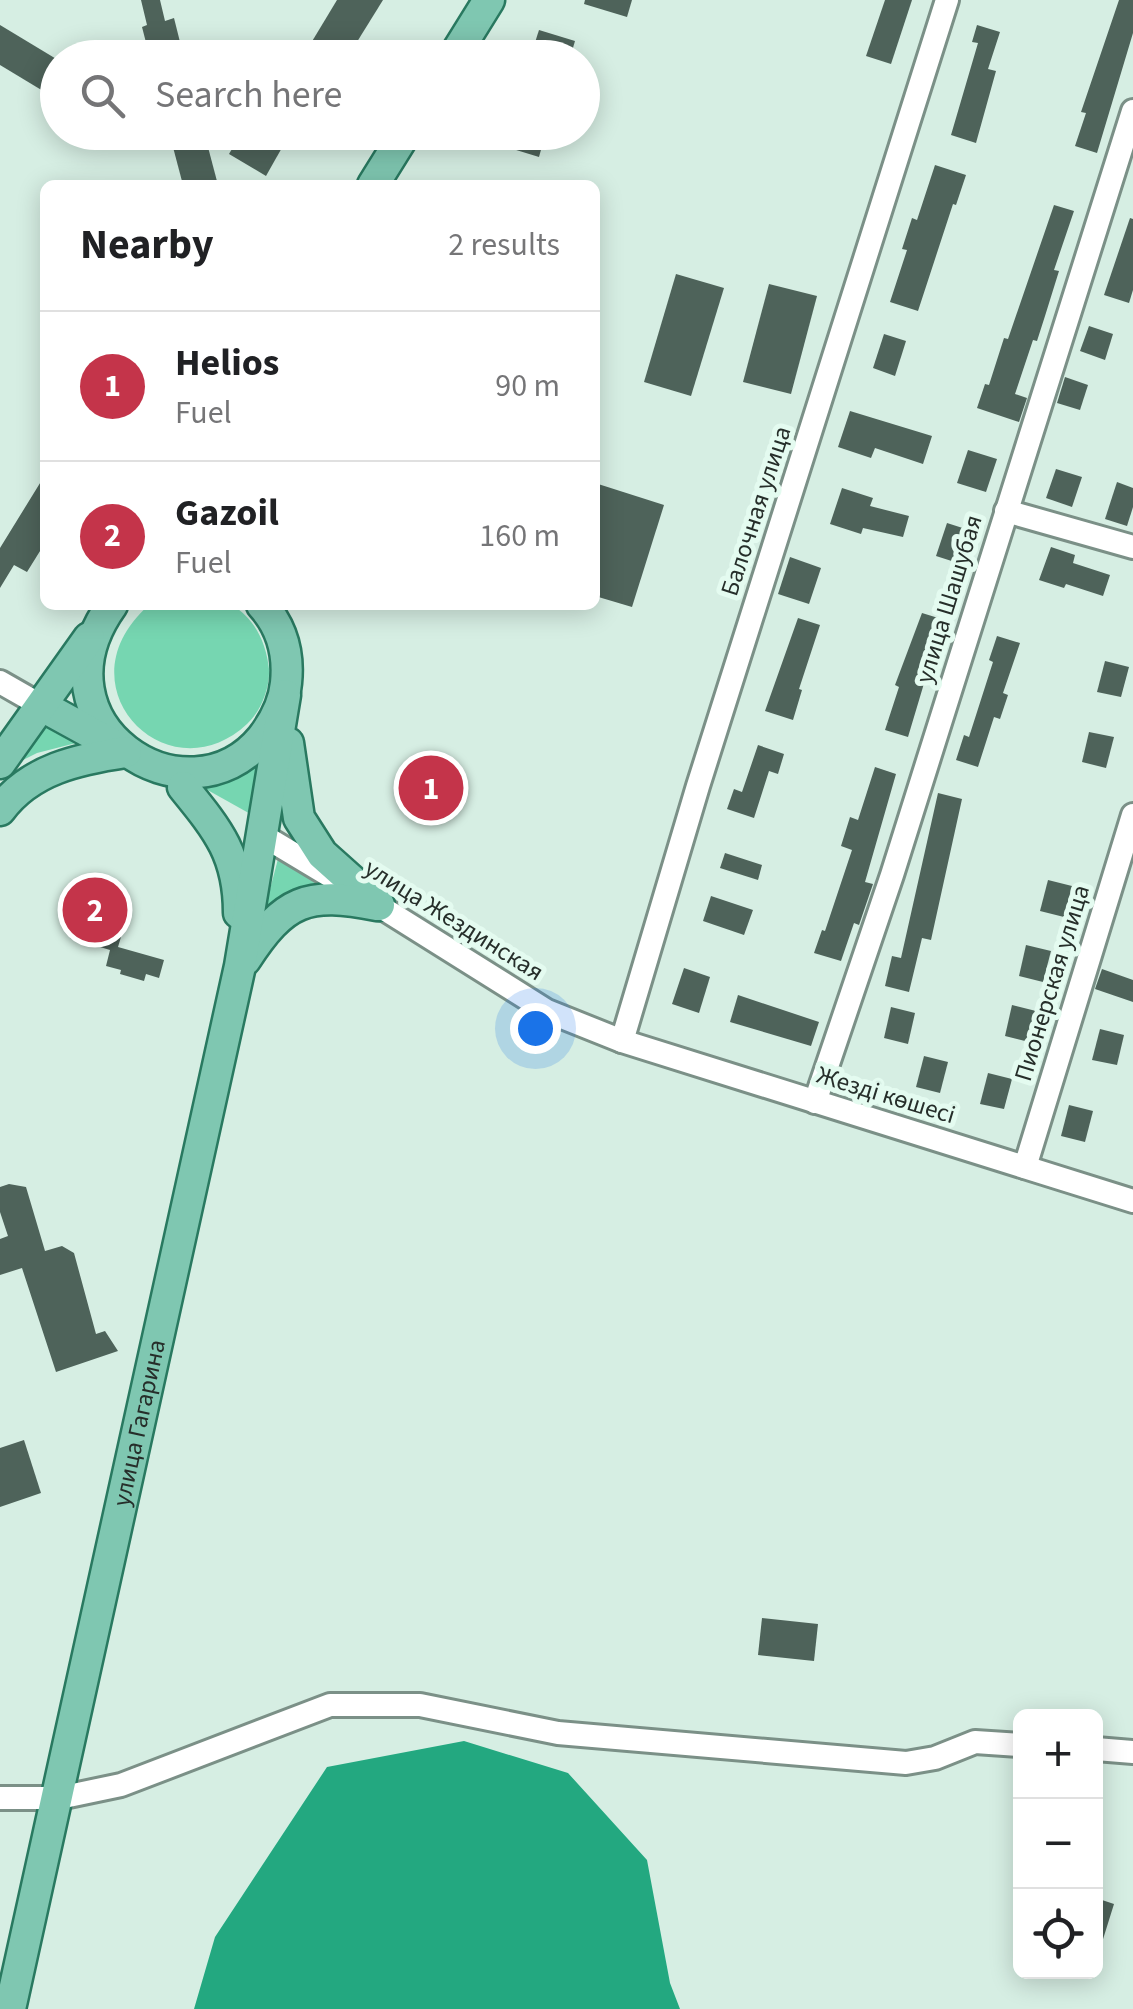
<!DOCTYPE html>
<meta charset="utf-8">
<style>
body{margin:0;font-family:"Source Sans 3",sans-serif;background:#f2f2f2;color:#202124}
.controls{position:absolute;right:30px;bottom:30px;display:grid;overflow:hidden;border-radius:15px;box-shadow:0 5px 25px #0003}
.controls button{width:90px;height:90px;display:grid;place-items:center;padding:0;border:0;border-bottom:2px solid #e0e0e0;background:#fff;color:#202124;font:50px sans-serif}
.you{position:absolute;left:535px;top:1028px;width:35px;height:35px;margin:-25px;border:8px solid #fff;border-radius:50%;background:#1a73e8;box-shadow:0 0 0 15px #1a73e833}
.badge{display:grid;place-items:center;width:65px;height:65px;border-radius:50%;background:#c4344a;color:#fff;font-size:32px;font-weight:700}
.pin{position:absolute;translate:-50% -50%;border:5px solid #fff;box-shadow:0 2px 10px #0006}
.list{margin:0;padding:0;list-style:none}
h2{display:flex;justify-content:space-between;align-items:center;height:130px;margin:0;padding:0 40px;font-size:42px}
h2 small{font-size:32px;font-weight:400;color:#757577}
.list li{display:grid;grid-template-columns:65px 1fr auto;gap:30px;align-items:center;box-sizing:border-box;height:150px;padding:0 40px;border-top:2px solid #e0e0e0}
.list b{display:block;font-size:38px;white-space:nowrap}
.list p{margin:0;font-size:32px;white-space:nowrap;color:#757577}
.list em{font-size:32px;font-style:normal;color:#757577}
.icon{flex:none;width:55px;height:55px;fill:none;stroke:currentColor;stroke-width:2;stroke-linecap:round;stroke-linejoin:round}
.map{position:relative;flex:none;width:1133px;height:2009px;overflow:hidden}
.search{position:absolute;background:#fff;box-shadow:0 5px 25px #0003;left:40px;top:40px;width:560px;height:110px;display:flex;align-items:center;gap:25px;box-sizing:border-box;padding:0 35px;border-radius:55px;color:#757577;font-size:38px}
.panel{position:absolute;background:#fff;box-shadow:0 5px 25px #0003;left:40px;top:180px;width:560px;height:430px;border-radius:15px}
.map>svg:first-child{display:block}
</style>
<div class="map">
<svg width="1133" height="2009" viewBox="0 0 1133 2009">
<rect width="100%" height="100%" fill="#d6eee3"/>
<g fill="#76d6b1">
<path d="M149,605H232C255,619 266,642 269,669C270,688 261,711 247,724C168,798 57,686 149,605Z"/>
<path d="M45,722L80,742L37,753L19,762Z"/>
<path d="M267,751L254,816L195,783Z"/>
<path d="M278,859L320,884L265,908Z"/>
</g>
<path fill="#23a880" d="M464,1741L568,1773L647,1860L670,1983L680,2009H194L215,1937L327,1767Z"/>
<g fill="#4e635a">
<path d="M141,0H160L165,21L174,18L184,58H150L142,27L147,25Z"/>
<path d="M337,0H383L347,58H302Z"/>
<path d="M585,0H632L627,17L584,4Z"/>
<path d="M885,0H912L891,64L866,56Z"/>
<path d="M1119,0H1133V33L1097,153L1075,146L1086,113L1081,112Z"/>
<path d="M0,25L58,60V100L0,65Z"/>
<path d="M977,25L1000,32L988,69L996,71L976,143L951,135L978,43L972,42Z"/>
<path d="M539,30L575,41L570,58H530Z"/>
<path d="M169,132H204L218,185H183Z"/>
<path d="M242,132H281L288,137L266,176L229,154Z"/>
<path d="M507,132H546L539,157L503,146Z"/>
<path d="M935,165L966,175L956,205L953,204L918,311L890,302L907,250L902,249L912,218L917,220Z"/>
<path d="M1054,205L1074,211L1054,270L1059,271L1045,316L1037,341L1033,340L1015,394L1027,398L1019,422L977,408L985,384L989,385L1004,338L1008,339Z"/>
<path d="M1130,218L1133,219V290L1129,303L1104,295Z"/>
<path d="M676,274L724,288L691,396L644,382Z"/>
<path d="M769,284L817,296L791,394L743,382Z"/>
<path d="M1089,326L1113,334L1105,360L1080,351Z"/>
<path d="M884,334L906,341L895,376L873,368Z"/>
<path d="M1065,377L1088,385L1080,410L1057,403Z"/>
<path d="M850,411L932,436L923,464L875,448L871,458L838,447Z"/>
<path d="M968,450L997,459L986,492L957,483Z"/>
<path d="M1056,469L1082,477L1072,507L1046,498Z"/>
<path d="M45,475V543L27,572L14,565L0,588V548Z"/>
<path d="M1117,482L1133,488V507L1127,526L1105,519Z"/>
<path d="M595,483L664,505L632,607L595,596Z"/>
<path d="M842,488L873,498L870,506L909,516L903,537L863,528L861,534L830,524Z"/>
<path d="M947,523L972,531L961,564L936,556Z"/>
<path d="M1051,547L1075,555L1073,563L1110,575L1103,596L1066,584L1064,588L1039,580Z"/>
<path d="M790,557L821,568L809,604L778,594Z"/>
<path d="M922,613L948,621L938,652L934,650L908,737L885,730L899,687L895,685Z"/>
<path d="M798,618L820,625L799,689L802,690L793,720L765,711Z"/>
<path d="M997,636L1020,643L1003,693L1008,695L1000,719L994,717L978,767L956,760L964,735L969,737L993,662L989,660Z"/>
<path d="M1105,661L1129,667L1121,697L1097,692Z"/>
<path d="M1089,732L1114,737L1106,768L1082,762Z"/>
<path d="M758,745L784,754L778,774L769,771L754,818L727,809L734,789L742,792Z"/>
<path d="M875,767L896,774L865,882L873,884L859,925L854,923L841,961L814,953L822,930L825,931L852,850L841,846L850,817L858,820Z"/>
<path d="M938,793L962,799L931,940L922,938L909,992L885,986L892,956L901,958Z"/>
<path d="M725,853L762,865L758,880L720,868Z"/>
<path d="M1048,880L1072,886L1064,917L1040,911Z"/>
<path d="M74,894L129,910L118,947L164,960L159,978L146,974L144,981L120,974L121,970L106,966L110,950L70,938L76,917L68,915Z"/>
<path d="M711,896L753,910L744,935L703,921Z"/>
<path d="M1026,945L1051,951L1043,982L1019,976Z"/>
<path d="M684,968L710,977L699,1013L672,1004Z"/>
<path d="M1102,969L1133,980V1002L1095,989Z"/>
<path d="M738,995L819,1022L811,1046L730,1022Z"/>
<path d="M1012,1005L1036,1011L1029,1042L1005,1036Z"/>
<path d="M891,1007L915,1013L908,1044L884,1038Z"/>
<path d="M1100,1029L1124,1035L1117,1065L1092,1060Z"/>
<path d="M924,1056L948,1062L940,1093L916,1087Z"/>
<path d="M988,1073L1012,1079L1004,1109L980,1104Z"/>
<path d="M1069,1105L1093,1111L1085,1142L1061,1136Z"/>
<path d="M9,1184L26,1187L45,1251L62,1246L74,1253L96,1334L105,1331L118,1351L56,1372L22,1268L0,1275V1239L8,1236L0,1212V1187Z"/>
<path d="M24,1440L41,1493L0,1507V1448Z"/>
<path d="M762,1618L818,1624L814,1661L758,1655Z"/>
<path d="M1096,1898L1114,1904L1099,1952L1096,1951Z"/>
</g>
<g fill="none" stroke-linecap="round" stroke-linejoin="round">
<defs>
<g id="minor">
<path d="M1006,511L1133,547"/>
<path d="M0,682L42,706"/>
<path d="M262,835L337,880"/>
<path d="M365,897L547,1011L622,1041L1133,1201"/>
<path d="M622,1041L698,786L947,0"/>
<path d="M815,1102L892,875L1133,111"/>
<path d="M1025,1167L1133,815"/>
<path d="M1096,1749L1133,1752"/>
<path d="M0,1798H59L121,1785L330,1705H420L558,1733L906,1763L935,1758L975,1742L1020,1745"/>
</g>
<g id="major">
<path d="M453,58L489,0"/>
<path d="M373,185L406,132"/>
<path d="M112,605C26,725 187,829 262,738C275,721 284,704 286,683C289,654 282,627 262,605"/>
<path d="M42,706L115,746"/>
<path d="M288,743L299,818L322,854L379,905"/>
<path d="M0,763L89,638"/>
<path d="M183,787C218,830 239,855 239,913"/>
<path d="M0,810C30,769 79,759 126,752"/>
<path d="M245,960C284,900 307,891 377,905"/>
<path id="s1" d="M10,2009L240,966L285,695"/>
</g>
</defs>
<use href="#minor" stroke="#7b9087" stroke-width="28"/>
<use href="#major" stroke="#297960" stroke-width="35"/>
<use href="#minor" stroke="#fff" stroke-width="22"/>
<use href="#major" stroke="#7fc7b1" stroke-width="30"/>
</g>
<g text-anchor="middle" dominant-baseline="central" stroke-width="10" stroke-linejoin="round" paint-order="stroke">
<g font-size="25" fill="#262e2a" stroke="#e4fbf0">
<text transform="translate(756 511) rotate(-72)">Балочная улица</text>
<text transform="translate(949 599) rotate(-73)">улица Шашубая</text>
<text transform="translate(454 920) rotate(32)">улица Жездинская</text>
<text transform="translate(1052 983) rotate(-73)">Пионерская улица</text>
<text transform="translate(886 1095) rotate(17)">Жезді көшесі</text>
<text stroke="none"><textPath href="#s1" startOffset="600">улица Гагарина</textPath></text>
</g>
</g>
</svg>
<div class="controls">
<button>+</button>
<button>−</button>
<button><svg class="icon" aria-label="locate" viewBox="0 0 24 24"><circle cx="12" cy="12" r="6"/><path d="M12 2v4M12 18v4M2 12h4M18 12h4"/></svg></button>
</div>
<div class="you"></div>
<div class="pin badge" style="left:431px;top:788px">1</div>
<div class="pin badge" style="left:95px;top:910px">2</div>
<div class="search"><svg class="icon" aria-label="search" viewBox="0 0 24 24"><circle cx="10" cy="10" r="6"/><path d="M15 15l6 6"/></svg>Search here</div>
<section class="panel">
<h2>Nearby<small>2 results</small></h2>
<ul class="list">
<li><span class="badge">1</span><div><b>Helios</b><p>Fuel</p></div><em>90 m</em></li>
<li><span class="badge">2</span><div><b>Gazoil</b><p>Fuel</p></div><em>160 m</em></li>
</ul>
</section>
</div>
